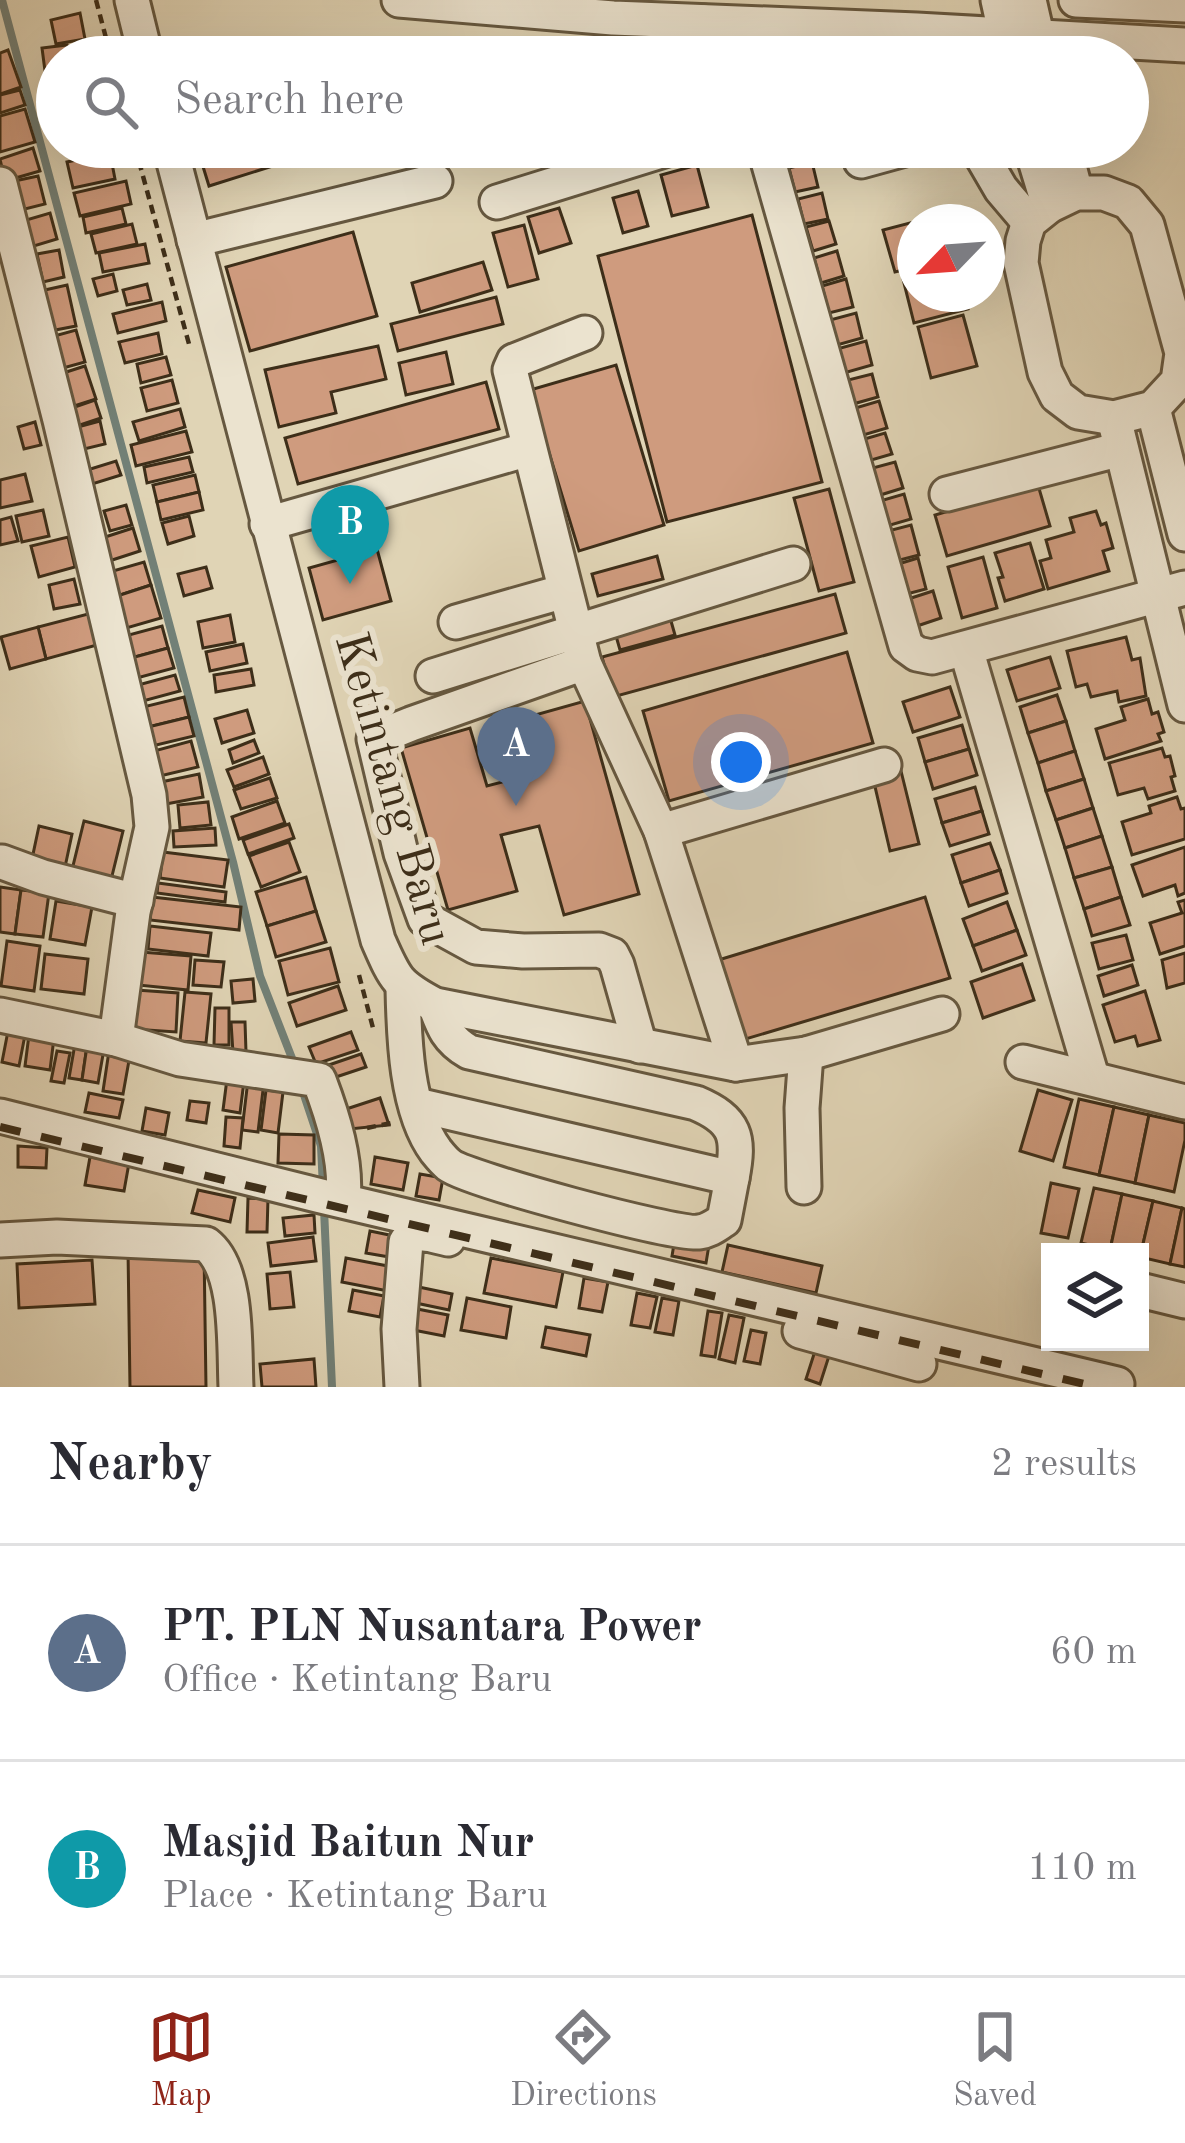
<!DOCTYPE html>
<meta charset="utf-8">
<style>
body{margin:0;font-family:"Old Standard TT",serif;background:#f7f7f7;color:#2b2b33}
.controls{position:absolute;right:36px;bottom:36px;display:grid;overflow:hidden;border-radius:0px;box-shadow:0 12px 48px #0002}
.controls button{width:108px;height:108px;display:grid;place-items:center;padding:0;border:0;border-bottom:3px solid #e1e1e2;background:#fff;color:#2b2b33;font:60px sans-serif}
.compass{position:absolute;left:897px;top:204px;width:108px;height:108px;border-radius:50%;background:#fff;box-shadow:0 12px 48px #0002;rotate:245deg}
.you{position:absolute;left:741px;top:762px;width:42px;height:42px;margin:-30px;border:9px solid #fff;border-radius:50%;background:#1a73e8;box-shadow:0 0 0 18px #1a73e833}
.badge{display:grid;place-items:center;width:78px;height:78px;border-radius:50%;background:#8f2418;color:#fff;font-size:39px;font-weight:700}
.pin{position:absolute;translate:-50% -99px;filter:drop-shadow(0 3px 6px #0008)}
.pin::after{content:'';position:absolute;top:63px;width:42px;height:36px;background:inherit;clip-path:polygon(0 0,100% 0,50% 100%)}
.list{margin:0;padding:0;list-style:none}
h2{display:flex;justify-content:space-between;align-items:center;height:156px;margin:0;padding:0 48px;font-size:51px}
h2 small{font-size:39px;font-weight:400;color:#7c7c81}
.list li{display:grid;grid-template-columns:78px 1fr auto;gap:36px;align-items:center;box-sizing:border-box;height:216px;padding:0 48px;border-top:3px solid #e1e1e2}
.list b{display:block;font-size:45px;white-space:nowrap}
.list p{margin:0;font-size:39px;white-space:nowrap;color:#7c7c81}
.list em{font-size:39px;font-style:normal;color:#7c7c81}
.icon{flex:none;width:66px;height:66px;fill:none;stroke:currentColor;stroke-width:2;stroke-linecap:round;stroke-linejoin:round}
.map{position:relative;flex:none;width:1185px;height:1387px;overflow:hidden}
.search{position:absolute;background:#fff;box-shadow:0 12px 48px #0002;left:36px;right:36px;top:36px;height:132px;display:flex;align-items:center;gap:30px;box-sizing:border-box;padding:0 42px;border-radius:66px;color:#7c7c81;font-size:45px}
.sheet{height:588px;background:#fff}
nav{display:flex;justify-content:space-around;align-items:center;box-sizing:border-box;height:168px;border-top:3px solid #e1e1e2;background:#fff;font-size:33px;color:#7c7c81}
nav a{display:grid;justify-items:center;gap:6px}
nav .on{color:#8f2418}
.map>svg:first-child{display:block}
</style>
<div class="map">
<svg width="1185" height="1387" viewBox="0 0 1185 1387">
<rect width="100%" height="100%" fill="#e0d4b5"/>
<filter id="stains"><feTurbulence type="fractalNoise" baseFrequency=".00167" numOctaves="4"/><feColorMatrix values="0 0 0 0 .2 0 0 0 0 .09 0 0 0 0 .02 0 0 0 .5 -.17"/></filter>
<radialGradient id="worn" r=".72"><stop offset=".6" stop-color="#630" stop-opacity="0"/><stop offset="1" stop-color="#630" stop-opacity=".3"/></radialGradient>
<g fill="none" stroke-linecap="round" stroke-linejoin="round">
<g stroke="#728077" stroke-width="8">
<path d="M2,0L233,862L260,976L295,1066"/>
<path d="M301,1086L321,1146L323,1188"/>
<path d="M324,1209L332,1387"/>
</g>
</g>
<g fill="#cf9b7e" stroke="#3d2e19" stroke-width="3">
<path d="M80,13L85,39L56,44L51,20Z"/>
<path d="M67,45L69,57H57V69L45,71L42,48Z"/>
<path d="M8,50L21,87L0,94V53Z"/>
<path d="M20,90L25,105L0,113V95Z"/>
<path d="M25,109L35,142L0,152V116Z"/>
<path d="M197,147H333L209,186Z"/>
<path d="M493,147H524L527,157L498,165Z"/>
<path d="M33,148L40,171L5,181L0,159Z"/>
<path d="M110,153L115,179L73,188L67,162Z"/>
<path d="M812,162L818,187L795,192L789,168Z"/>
<path d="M697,165L708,207L672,216L661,175Z"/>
<path d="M38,176L45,204L17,211L10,182Z"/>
<path d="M126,181L131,204L80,216L74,193Z"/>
<path d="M638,191L648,226L623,233L613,198Z"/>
<path d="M822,193L828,219L804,224L798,199Z"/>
<path d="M122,208L126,224L86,233L83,217Z"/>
<path d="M559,208L571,243L539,253L528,217Z"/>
<path d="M50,213L57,239L24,249L16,223Z"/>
<path d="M948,213L950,222H915V267L895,272L883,230Z"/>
<path d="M752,215L822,482L667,522L598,256Z"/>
<path d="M829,221L836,244L813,251L806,227Z"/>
<path d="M132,224L137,244L96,253L91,234Z"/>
<path d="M524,225L538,279L508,287L493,233Z"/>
<path d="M353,232L377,316L250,351L226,267Z"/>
<path d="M145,244L149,263L103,272L99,253Z"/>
<path d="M59,250L64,277L43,282L37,254Z"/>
<path d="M837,251L844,276L821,283L814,258Z"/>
<path d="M483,262L492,290L420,312L412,283Z"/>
<path d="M113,274L117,291L98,296L93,279Z"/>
<path d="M915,276V294H964L968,309L914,323L903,279Z"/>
<path d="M846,279L853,307L829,313L822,286Z"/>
<path d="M147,284L151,300L127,305L123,290Z"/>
<path d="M67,285L76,326L45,332L36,292Z"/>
<path d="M496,297L503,324L398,351L391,324Z"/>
<path d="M162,302L166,321L118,333L113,314Z"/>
<path d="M856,313L862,338L837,345L830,320Z"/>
<path d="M963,315L977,366L931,378L918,327Z"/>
<path d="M76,330L85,362L56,370L47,338Z"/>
<path d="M158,333L162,354L125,363L119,342Z"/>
<path d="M866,341L872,365L844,373L837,349Z"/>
<path d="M378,346L386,379L331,392L336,413L279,427L265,370Z"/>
<path d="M446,352L453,384L406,395L399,363Z"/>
<path d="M166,357L171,375L141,383L137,364Z"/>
<path d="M616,365L664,525L579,551L530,390Z"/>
<path d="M85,366L96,399L68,408L57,375Z"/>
<path d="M872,374L878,397L853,404L848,380Z"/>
<path d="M172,380L178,403L147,411L141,388Z"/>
<path d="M486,382L499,429L298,484L285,438Z"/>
<path d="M95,400L101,418L71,428L66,410Z"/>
<path d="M879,401L887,428L860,436L852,409Z"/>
<path d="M180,409L185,427L139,441L133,422Z"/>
<path d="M100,421L105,444L80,450L74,428Z"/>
<path d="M35,422L41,445L24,449L18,427Z"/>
<path d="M186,431L192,452L136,466L131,445Z"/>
<path d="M885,433L892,454L868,461L861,440Z"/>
<path d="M189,457L193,472L147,483L144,467Z"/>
<path d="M116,461L121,475L89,485L84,471Z"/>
<path d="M895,462L903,488L877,496L869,469Z"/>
<path d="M25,474L32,501L0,508V480Z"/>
<path d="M195,475L199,492L157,502L153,485Z"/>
<path d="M1038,485L1050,526L947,556L935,515Z"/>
<path d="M829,489L854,582L819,591L794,498Z"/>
<path d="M199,492L203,510L161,520L157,502Z"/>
<path d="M904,494L911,519L887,526L880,501Z"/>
<path d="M126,505L132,525L110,531L104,511Z"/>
<path d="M43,510L49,536L22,542L16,516Z"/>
<path d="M1096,511L1101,525L1106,523L1113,548L1103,551L1109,571L1048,589L1040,561L1051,558L1046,540L1074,532L1070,518Z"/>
<path d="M189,516L194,536L168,544L162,523Z"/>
<path d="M11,517L18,541L0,545V520Z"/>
<path d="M911,525L919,555L896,561L888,531Z"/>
<path d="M133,528L140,551L106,562L99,539Z"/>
<path d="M68,537L75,567L39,577L31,546Z"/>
<path d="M1030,543L1044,589L1005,601L998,578L1003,577L995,553Z"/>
<path d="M377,549L391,601L323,620L309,568Z"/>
<path d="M657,556L663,579L598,596L592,574Z"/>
<path d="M983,557L997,608L962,618L948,567Z"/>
<path d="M918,558L926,589L903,595L895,565Z"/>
<path d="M144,562L151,585L114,597L106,573Z"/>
<path d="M206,567L212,588L184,596L178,574Z"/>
<path d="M74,579L80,604L54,609L49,585Z"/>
<path d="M151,585L161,618L123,629L114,597Z"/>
<path d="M933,591L941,618L914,627L905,600Z"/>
<path d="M835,594L846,633L613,697L602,657Z"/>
<path d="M667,607L675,635L620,650L612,622Z"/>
<path d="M88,614L97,645L46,659L38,627Z"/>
<path d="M230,615L235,642L203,648L198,622Z"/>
<path d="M162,626L168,648L131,658L125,636Z"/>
<path d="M38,627L46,659L10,669L1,637Z"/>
<path d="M1126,637L1132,660L1140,658L1146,696L1119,702L1117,691L1091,697L1087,684L1076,687L1067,651Z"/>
<path d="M243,644L247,663L210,671L206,652Z"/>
<path d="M168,648L174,668L137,678L131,658Z"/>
<path d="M847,652L873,743L669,801L643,711Z"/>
<path d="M1050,657L1060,688L1017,701L1007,670Z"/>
<path d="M251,669L254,685L216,692L214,675Z"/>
<path d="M175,675L180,691L143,701L138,685Z"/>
<path d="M950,687L960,717L913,732L903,702Z"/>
<path d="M1057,695L1066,721L1028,733L1020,707Z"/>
<path d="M184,697L189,717L144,728L139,708Z"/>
<path d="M1148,699L1152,714L1158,712L1164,732L1158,734L1161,741L1105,759L1096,729L1125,720L1121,707Z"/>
<path d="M585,701L639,894L564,915L539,826L501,835L517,891L448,910L401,748L470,728L487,786L525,776L510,722Z"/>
<path d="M247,710L254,733L222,743L215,719Z"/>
<path d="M189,717L194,736L148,747L144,728Z"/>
<path d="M1066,721L1075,751L1038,763L1028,733Z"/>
<path d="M962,725L969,749L925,762L918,738Z"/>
<path d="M254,740L259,753L233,763L229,750Z"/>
<path d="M191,741L198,767L160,776L154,751Z"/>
<path d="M1162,748L1165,757L1170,756L1175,776L1171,777L1175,791L1148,799L1144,788L1118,795L1109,763Z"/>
<path d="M969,749L977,775L933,789L925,762Z"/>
<path d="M1075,751L1084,779L1046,791L1038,763Z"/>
<path d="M263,757L269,774L234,787L227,770Z"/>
<path d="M901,771L919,844L890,851L873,778Z"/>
<path d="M199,774L203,797L166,804L161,782Z"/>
<path d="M270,778L277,798L241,809L234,790Z"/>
<path d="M1084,779L1093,808L1056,820L1046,791Z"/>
<path d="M975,787L982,811L942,823L935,799Z"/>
<path d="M1177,797L1181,809L1185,808V839L1132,855L1122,822L1151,813L1149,806Z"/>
<path d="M277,801L285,823L239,839L232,817Z"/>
<path d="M208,802L211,825L180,828L178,805Z"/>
<path d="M1093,808L1102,836L1065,848L1056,820Z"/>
<path d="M982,811L989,834L950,846L942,823Z"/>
<path d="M84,821L123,831L111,880L72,870Z"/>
<path d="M289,824L294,838L248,854L243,840Z"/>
<path d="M39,826L72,834L65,867L32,859Z"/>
<path d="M215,828L216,845L174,847L173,831Z"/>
<path d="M1102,836L1112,867L1074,878L1065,848Z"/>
<path d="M289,842L300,872L261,887L249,856Z"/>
<path d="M990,843L1000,870L961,883L952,855Z"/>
<path d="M1185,847V893L1178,896L1175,885L1143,896L1132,865Z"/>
<path d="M163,852L228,860L224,887L160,878Z"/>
<path d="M1112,867L1121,897L1084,909L1074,878Z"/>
<path d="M1000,870L1007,893L969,906L961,883Z"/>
<path d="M306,877L316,911L267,926L256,892Z"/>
<path d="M158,883L226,892L225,902L157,893Z"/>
<path d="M0,887L21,890L15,934L0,932Z"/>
<path d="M21,890L49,893L43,937L15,934Z"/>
<path d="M152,897L241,907L239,930L150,920Z"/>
<path d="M925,897L950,978L739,1041L715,961Z"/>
<path d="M1121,897L1130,925L1092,936L1084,909Z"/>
<path d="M1185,900V946L1160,954L1150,923L1182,913L1178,902Z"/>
<path d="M56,901L92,907L85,945L50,939Z"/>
<path d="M1007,902L1017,930L973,946L963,919Z"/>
<path d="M316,911L326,942L276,957L267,926Z"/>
<path d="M150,926L211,933L208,956L148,949Z"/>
<path d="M1017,930L1026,955L982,971L973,946Z"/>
<path d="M1126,935L1133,960L1099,969L1092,943Z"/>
<path d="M7,941L40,946L34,991L1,986Z"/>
<path d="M330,948L339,982L288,995L279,961Z"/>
<path d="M141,952L191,956L188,990L138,985Z"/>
<path d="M1185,953V983L1167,988L1162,960Z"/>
<path d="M45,954L88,959L84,994L41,989Z"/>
<path d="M195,960L224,962L221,987L193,985Z"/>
<path d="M1022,964L1034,1000L983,1018L971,982Z"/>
<path d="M1132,965L1138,985L1104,996L1098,976Z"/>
<path d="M253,979L255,1001L233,1003L231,981Z"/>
<path d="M338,986L346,1010L297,1026L289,1003Z"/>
<path d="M136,990L178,993L176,1032L133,1029Z"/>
<path d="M1145,991L1160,1040L1138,1046L1135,1036L1115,1042L1103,1005Z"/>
<path d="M185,992L211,994L206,1043L180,1041Z"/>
<path d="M215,1008H229V1045H214Z"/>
<path d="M231,1022H245L246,1052L233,1053Z"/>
<path d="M30,1027L55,1030L50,1070L25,1066Z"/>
<path d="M8,1031L25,1035L19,1066L2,1062Z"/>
<path d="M351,1032L358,1050L316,1064L309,1047Z"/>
<path d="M75,1044L87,1046L82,1080L69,1078Z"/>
<path d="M87,1046L104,1049L98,1083L82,1080Z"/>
<path d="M57,1051L70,1053L64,1083L51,1081Z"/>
<path d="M109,1051L130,1055L123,1094L103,1091Z"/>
<path d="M361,1054L366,1067L324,1081L320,1068Z"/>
<path d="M227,1079L244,1081L240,1113L223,1110Z"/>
<path d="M248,1080L264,1082L258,1132L242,1130Z"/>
<path d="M266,1090L283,1092L278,1133L261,1130Z"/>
<path d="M1038,1090L1072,1100L1053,1161L1020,1151Z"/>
<path d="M89,1093L123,1100L119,1118L85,1112Z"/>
<path d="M380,1098L389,1125L340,1130L334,1113Z"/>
<path d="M1079,1099L1114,1107L1099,1175L1064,1167Z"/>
<path d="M190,1101L209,1103L206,1123L187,1120Z"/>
<path d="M1114,1107L1149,1115L1135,1183L1099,1175Z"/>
<path d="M146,1108L169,1113L165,1135L142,1131Z"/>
<path d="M1149,1115L1185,1123V1140L1174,1192L1135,1183Z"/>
<path d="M226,1117L243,1118L240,1148L224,1146Z"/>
<path d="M279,1134L314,1135V1164L278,1163Z"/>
<path d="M18,1146L47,1148L46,1168L18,1167Z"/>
<path d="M90,1157L129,1163L124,1191L85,1185Z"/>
<path d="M375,1157L408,1163L403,1190L371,1184Z"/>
<path d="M420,1174L443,1178L439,1200L416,1196Z"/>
<path d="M1051,1183L1079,1189L1068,1238L1041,1233Z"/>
<path d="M1094,1188L1122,1194L1110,1250L1081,1243Z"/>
<path d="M198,1190L235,1198L230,1222L192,1213Z"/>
<path d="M1122,1194L1153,1201L1140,1257V1252L1110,1250Z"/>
<path d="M248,1198L268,1199L267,1232H247Z"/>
<path d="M1153,1201L1182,1208L1170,1264L1140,1257Z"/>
<path d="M1182,1208L1185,1209V1267L1170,1264Z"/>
<path d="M314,1215L315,1233L285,1236L283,1218Z"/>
<path d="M370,1231L399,1237L395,1258L366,1253Z"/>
<path d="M676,1232L710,1239L706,1263L672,1256Z"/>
<path d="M313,1237L316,1261L271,1266L268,1243Z"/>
<path d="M728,1245L822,1266L816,1293L722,1272Z"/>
<path d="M204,1249L206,1387H130L128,1250Z"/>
<path d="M346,1258L393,1267L388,1291L342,1282Z"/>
<path d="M491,1258L563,1272L556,1307L484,1293Z"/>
<path d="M92,1260L95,1304L19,1308L17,1264Z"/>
<path d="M290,1272L294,1307L270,1309L267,1274Z"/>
<path d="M584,1278L608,1282L602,1312L579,1308Z"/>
<path d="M414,1286L452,1294L449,1310L411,1302Z"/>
<path d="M353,1290L384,1296L380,1317L349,1311Z"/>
<path d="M637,1293L657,1297L650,1328L631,1325Z"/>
<path d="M467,1298L511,1307L506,1338L461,1330Z"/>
<path d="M662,1298L679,1301L673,1335L655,1332Z"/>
<path d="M407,1307L448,1315L444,1336L403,1328Z"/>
<path d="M708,1311L722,1313L715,1357L701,1355Z"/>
<path d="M729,1315L744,1318L735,1363L719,1359Z"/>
<path d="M546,1327L590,1335L586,1356L542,1347Z"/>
<path d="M751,1330L766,1333L760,1364L744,1361Z"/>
<path d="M815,1351L829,1356L820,1384L806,1379Z"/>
<path d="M314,1359L316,1387H262L260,1364Z"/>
</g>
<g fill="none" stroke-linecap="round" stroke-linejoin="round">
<defs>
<g id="minor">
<path d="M132,0L146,57"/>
<path d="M399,0L613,18L917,30L1185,45"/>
<path d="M998,0L1010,55"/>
<path d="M1029,0L1042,57"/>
<path d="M1076,0L1185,5"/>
<path d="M704,22L710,57"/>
<path d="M170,147L378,940C395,979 397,985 435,1005L736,1064L806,1054L942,1014"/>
<path d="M764,147L906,646L917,654L932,657L1185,588"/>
<path d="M974,147L980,153L1001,189L1029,222"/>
<path d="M1031,147L1049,206"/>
<path d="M1064,147L1076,193"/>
<path d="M861,161L912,147"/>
<path d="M0,184L60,420L149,795L152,827L133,912L116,1039"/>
<path d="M1076,193H1104L1128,202L1147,225L1182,353L1178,381L1153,408L1114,418L1078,412L1057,396L1045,372L1021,263L1023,241L1029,222L1049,206Z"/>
<path d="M497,202L674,147"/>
<path d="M194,240L435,181"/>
<path d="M1153,408L1185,534"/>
<path d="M1114,418L1185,705"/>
<path d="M947,494L1121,449"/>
<path d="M267,524L529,449"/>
<path d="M456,622L565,591"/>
<path d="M966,649L1092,1077"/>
<path d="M584,663L510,370L514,361L585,333"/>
<path d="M433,676L793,564"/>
<path d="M661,831L884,765"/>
<path d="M2,862L43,877L136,901"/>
<path d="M403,989C404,1037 406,1111 436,1151C440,1156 444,1161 449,1165C467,1179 677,1236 699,1232C709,1231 716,1225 724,1220L732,1178"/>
<path d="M0,1015L116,1039L180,1059L319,1080C333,1117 347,1161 343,1200"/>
<path d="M640,1046L617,965L612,955L599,950L523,951L476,947L425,919L401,853L374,739L411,724L584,663L661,831L736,1064"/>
<path d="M1023,1062L1185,1102"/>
<path d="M417,1105L732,1178C740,1137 736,1120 696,1103L469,1052C448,1040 443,1027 435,1005"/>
<path d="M0,1116L321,1196L1117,1384"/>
<path d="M804,1187L802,1108L806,1054"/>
<path d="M0,1240L57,1237L206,1244C239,1269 234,1347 236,1387"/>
<path d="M1140,1290L1185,1301"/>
<path d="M800,1331L919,1364"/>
<path d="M402,1387L399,1329L406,1242C417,1228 433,1236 448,1239"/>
</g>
</defs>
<use href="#minor" stroke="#665840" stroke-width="39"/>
<g stroke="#3d2e19" stroke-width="4.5" stroke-dasharray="9 6" stroke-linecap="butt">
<path d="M96,0L111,57"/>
<path d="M135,147L189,344"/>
<path d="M359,975L373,1028"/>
<path d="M367,1128L391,1123"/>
</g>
<use href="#minor" stroke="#ebe3cf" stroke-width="33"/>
<path stroke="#3d2e19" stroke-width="8" stroke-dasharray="21 21" stroke-linecap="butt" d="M0,1127L1097,1387"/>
</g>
<g text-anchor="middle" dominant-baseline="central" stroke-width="12" stroke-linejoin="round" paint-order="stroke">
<g font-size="48" fill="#3d2e19" stroke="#ebe3cf">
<text transform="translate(392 789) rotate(74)">Ketintang Baru</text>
</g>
</g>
<rect width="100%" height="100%" filter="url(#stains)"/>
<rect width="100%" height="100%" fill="url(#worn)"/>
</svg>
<div class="controls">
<button><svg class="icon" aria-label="layers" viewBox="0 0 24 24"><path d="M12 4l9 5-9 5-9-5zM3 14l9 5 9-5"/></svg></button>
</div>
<svg class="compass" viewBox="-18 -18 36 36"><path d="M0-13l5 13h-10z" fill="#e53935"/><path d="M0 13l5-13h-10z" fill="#7c7c81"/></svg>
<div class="you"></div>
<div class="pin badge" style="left:516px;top:806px;background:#5c6f8a">A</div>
<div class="pin badge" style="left:350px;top:584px;background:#0f9aa8">B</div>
<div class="search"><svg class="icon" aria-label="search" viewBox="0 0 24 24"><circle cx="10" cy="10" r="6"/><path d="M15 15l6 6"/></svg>Search here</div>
</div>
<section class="sheet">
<h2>Nearby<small>2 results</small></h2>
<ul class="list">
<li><span class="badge" style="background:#5c6f8a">A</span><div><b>PT. PLN Nusantara Power</b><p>Office · Ketintang Baru</p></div><em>60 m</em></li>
<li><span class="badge" style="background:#0f9aa8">B</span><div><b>Masjid Baitun Nur</b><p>Place · Ketintang Baru</p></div><em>110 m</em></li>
</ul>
</section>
<nav>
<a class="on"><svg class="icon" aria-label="map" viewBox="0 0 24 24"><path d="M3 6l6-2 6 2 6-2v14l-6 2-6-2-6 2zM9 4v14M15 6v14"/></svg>Map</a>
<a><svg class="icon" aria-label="directions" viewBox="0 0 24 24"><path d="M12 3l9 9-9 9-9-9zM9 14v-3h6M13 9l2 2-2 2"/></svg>Directions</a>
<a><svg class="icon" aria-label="saved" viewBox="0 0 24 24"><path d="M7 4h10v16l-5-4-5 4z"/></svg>Saved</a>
</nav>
